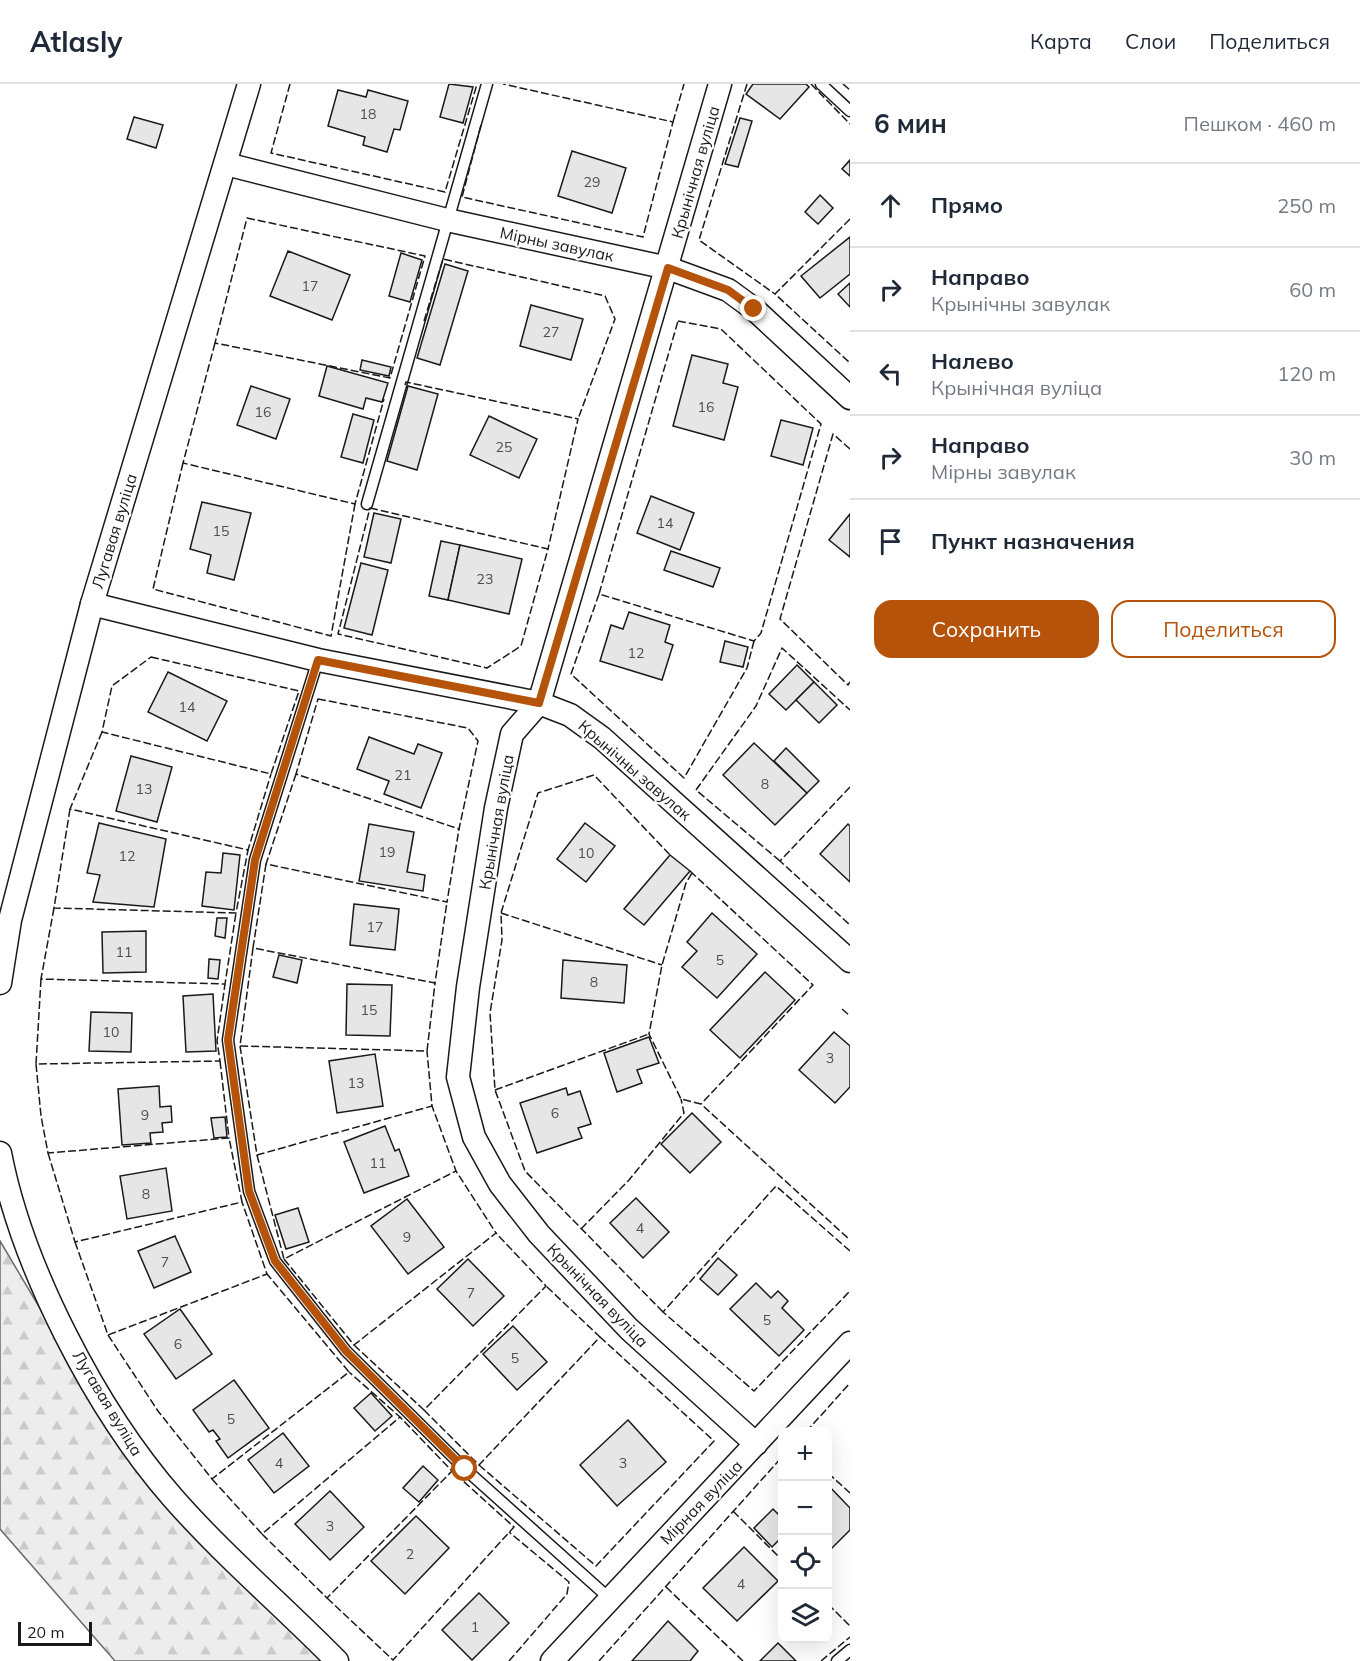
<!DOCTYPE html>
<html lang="ru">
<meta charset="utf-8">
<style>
body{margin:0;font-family:Mulish,sans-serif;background:#f6f6f7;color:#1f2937}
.controls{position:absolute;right:18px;bottom:18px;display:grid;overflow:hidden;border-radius:12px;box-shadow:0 6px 24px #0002}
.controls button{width:54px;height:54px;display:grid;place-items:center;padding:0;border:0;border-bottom:2px solid #e0e1e3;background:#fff;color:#1f2937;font:30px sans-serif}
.scale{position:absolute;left:18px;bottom:15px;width:74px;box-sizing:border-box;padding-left:6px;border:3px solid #1a1a1a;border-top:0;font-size:16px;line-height:21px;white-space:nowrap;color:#1a1a1a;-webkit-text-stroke:4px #fff;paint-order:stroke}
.stop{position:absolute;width:18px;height:18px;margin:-14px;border:4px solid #b45309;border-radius:50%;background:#fff}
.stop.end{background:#b45309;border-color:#fff;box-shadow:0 2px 6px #0008}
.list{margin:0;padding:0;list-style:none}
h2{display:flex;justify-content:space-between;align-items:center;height:78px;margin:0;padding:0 24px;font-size:26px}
h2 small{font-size:20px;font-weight:400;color:#747a83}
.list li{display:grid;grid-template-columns:39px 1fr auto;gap:18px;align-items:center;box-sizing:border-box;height:84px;padding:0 24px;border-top:2px solid #e0e1e3}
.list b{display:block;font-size:22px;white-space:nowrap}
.list p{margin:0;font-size:20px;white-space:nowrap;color:#747a83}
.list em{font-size:20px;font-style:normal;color:#747a83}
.actions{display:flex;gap:12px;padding:18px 24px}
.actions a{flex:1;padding:14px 0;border:2px solid #b45309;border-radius:18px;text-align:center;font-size:21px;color:#b45309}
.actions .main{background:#b45309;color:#fff}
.icon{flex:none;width:33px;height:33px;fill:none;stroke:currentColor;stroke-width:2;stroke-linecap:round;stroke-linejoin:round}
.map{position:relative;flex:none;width:850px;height:1577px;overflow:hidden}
header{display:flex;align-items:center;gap:36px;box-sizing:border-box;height:84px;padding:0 30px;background:#fff;border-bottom:2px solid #e0e1e3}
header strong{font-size:28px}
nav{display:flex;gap:33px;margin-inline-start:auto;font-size:21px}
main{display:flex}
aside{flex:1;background:#fff}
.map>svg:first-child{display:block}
</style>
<header>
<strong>Atlasly</strong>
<nav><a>Карта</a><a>Слои</a><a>Поделиться</a></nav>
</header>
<main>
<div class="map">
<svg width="850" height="1577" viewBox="0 0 850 1577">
<defs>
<pattern id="forest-firs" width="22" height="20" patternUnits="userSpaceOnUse" patternTransform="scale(1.5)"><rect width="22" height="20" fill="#ededed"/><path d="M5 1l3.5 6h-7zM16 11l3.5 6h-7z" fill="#cbcbcb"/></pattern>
</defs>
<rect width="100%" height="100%" fill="#fff"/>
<path fill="url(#forest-firs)" stroke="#6a6a6a" stroke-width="1.5" d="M0,1157L133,1381L322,1577H115L0,1445Z"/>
<g fill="#e6e6e6" stroke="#1a1a1a" stroke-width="1.5">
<path d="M449,0L473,3L463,39L440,33Z"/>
<path d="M753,0H806L809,3L780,35L746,10Z"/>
<path d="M338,6L366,13L368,6L408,17L400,46L394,45L387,68L363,61L365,53L328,42Z"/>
<path d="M134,33L163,41L156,64L127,55Z"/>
<path d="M740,34L752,37L738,83L725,80Z"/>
<path d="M572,67L626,84L612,129L558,112Z"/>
<path d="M850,76V92L842,85Z"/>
<path d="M820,111L833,124L818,140L805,128Z"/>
<path d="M850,153V190L820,214L801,192Z"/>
<path d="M288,167L350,191L332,236L270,212Z"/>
<path d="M401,169L422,176L410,218L389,212Z"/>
<path d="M445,180L468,187L440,281L417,274Z"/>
<path d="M850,199V223L838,210Z"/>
<path d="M531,221L583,235L571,276L520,262Z"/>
<path d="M692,271L728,280L723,299L738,303L724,356L673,342Z"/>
<path d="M362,276L391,283L389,292L360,286Z"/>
<path d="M327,282L388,299L382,318L366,314L363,325L319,312Z"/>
<path d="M251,302L290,315L276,355L237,341Z"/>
<path d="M408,302L438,310L417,386L387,377Z"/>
<path d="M353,330L374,336L363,379L341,373Z"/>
<path d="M489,332L537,355L519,394L470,371Z"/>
<path d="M781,336L813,344L803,381L771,372Z"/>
<path d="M651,412L694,429L680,466L637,449Z"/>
<path d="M202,418L251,429L234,496L207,489L211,471L190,465Z"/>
<path d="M374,429L401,435L391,479L364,473Z"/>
<path d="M850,430V473L829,456Z"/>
<path d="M441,457L460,461L448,516L429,512Z"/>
<path d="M460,461L522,475L509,530L448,516Z"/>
<path d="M671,467L720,484L713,503L664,486Z"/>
<path d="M361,479L388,486L372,551L344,544Z"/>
<path d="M629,528L670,541L665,558L673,561L662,596L600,577L611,541L623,545Z"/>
<path d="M725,557L748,563L743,583L720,578Z"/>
<path d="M797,581L814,598L786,626L769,610Z"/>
<path d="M168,588L227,617L207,657L148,628Z"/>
<path d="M814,598L837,621L819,639L796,616Z"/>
<path d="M369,653L414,670L418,660L442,669L421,724L384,710L389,697L357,685Z"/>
<path d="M754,659L807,709L775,741L723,691Z"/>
<path d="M786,664L819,697L807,709L774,677Z"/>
<path d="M131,672L172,683L157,738L116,727Z"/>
<path d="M99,739L166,755L154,823L93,818L100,791L87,789Z"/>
<path d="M585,739L615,762L586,798L557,775Z"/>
<path d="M369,740L414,748L407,788L425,791L423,807L359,797Z"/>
<path d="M848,740L850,742V798L820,770Z"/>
<path d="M223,769L240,771L234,826L202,822L206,788L221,789Z"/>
<path d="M670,771L690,787L644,841L624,825Z"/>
<path d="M354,820L399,825L395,866L350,861Z"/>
<path d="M712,829L757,870L717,914L682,883L697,867L687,858Z"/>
<path d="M217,834H227L225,854L215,852Z"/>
<path d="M146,847V888L103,889L102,848Z"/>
<path d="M279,871L302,876L297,899L273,893Z"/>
<path d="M209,875L220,876L218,895L208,894Z"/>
<path d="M563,876L627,881L624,919L561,914Z"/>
<path d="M765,888L795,916L740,974L710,946Z"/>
<path d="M347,900L392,901L390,952L346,951Z"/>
<path d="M213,910L216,967L186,968L183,912Z"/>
<path d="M91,928L132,929L131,968L89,967Z"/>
<path d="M834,948L850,962V1003L835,1019L799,986Z"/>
<path d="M649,953L659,979L637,986L642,999L617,1008L604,969Z"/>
<path d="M375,970L383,1022L337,1029L329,977Z"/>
<path d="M159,1002L160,1023L171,1022L172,1038L162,1039L163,1048L150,1049L151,1059L122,1061L118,1005Z"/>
<path d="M566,1004L568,1011L580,1007L591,1040L578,1044L582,1054L537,1069L520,1019Z"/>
<path d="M692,1029L721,1058L690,1089L661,1060Z"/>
<path d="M225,1033L227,1053L214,1054L211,1034Z"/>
<path d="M385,1042L395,1067L399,1065L409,1092L364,1109L344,1058Z"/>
<path d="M166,1084L172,1127L127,1135L120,1092Z"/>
<path d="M636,1114L669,1148L643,1174L610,1139Z"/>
<path d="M407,1115L444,1163L408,1190L371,1142Z"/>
<path d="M298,1124L309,1158L286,1165L275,1131Z"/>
<path d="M175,1152L191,1188L154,1204L138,1167Z"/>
<path d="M718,1174L737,1191L718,1211L700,1195Z"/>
<path d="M468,1175L504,1212L473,1242L437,1205Z"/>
<path d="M756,1199L771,1214L778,1207L788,1217L782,1224L804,1246L779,1272L730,1225Z"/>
<path d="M180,1225L212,1270L176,1295L144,1250Z"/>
<path d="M513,1242L547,1278L517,1306L483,1270Z"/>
<path d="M234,1296L269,1344L228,1374L216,1357L220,1355L213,1346L209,1348L193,1326Z"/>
<path d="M371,1309L392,1332L375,1347L354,1324Z"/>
<path d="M628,1336L666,1378L617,1422L580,1381Z"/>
<path d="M283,1349L309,1382L274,1409L248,1376Z"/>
<path d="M423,1382L438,1396L419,1418L403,1404Z"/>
<path d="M828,1401L850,1424V1446L828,1468Z"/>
<path d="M330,1407L364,1443L330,1476L295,1440Z"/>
<path d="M773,1425L781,1433L782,1431V1460L779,1456L772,1463L754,1444Z"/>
<path d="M416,1432L449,1464L405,1510L371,1477Z"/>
<path d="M744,1463L778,1497L737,1537L703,1504Z"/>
<path d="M479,1509L509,1539L472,1576L442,1546Z"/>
<path d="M668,1537L698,1567L690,1577H632Z"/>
<path d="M778,1559L796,1577H760Z"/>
</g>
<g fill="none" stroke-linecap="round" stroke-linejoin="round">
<defs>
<g id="lane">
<path d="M821,0L850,27"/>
<path d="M367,420L487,0"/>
<path d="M318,576L255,776L228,956L249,1107L275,1177L346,1267L465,1385L609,1514"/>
<path d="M837,1577L850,1566"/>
</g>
<g id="street">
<path d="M720,0L539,619L512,650L496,724L468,903L458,993L474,1053L500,1100L539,1150L629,1245L756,1360"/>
<path d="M226,80L447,136L668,184L728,206L754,225L850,314"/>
<path d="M92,520L318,576L539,619L570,631L602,654L850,877"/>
<path d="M0,899L10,836L92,520L249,0"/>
<path d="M0,1069C22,1183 96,1326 173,1414C224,1472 283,1522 337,1577"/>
<path d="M552,1577L850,1259"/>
</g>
</defs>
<use href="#lane" stroke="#1a1a1a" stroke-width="13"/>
<use href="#street" stroke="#1a1a1a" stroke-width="25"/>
<use href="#lane" stroke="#fff" stroke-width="10"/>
<use href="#street" stroke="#fff" stroke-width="22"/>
<g stroke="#1a1a1a" stroke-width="1.5" stroke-dasharray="8 3" stroke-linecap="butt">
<path d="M290,0L271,69L445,108L477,0"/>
<path d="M747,0L699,156L775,210"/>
<path d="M811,0L850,40"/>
<path d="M843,0L850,6"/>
<path d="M673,38L684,0"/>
<path d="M481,41L462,113L643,153L673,38L503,0"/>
<path d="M247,134L425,172L390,294L215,259Z"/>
<path d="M850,135L775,210L850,279"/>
<path d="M424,237L443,175L605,212L615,235L578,335"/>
<path d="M678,237L721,245L821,340L761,549L754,557L599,510Z"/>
<path d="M215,259L183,379L355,420L384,315"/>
<path d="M405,301L406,298L578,335L548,465"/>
<path d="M850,365L833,350L780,535L848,601L850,598"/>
<path d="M183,379L153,505L331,552L355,420"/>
<path d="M370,424L548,465L521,562L487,584L338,550Z"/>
<path d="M599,510L571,590L684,694L747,584L754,557"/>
<path d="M151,573L299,607L271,690L102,648L112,602Z"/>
<path d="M318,615L468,644L478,657L459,745L296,690Z"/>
<path d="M102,648L70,725L248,766L271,690"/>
<path d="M296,690L266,780L447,818L459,745"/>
<path d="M850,703L780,777L850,841"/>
<path d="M70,725L54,824L236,829L248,766"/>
<path d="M780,777L696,706L756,622L782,564L850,626"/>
<path d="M266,780L253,864L435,899L447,818"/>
<path d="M690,787L813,901L701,1020"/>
<path d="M692,789L686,799L662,881L649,950L681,1015L701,1020L850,1156"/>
<path d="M54,824L41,895L225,900L236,829"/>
<path d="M501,829L662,881"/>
<path d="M253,864L240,962L427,967L435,899"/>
<path d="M41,895L36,980L220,977L217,957L225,900"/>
<path d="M842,925L850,932"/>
<path d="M240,962L257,1071L432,1022L427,967"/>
<path d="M36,980L41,1032L48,1069L229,1054L220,977"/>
<path d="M495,1006L649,950"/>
<path d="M48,1069L75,1158L242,1118L229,1054"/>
<path d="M257,1071L284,1175L456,1087"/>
<path d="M581,1145L629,1096L684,1029L681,1015"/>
<path d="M75,1158L108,1251L267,1190L242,1118"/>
<path d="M850,1167L776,1102L663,1228L754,1307L850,1207"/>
<path d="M284,1175L354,1261L496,1149L456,1087L432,1022"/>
<path d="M663,1228L525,1087L495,1006L490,929L502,856L501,829L538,709L594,691L670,771"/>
<path d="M108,1251L158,1327L212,1395L349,1288L267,1190"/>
<path d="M354,1261L424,1326L546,1202L496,1149"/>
<path d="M424,1326L479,1381L600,1253L546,1202"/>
<path d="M806,1348L850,1299"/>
<path d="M479,1381L596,1482L714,1357L600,1253"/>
<path d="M828,1389L850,1409"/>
<path d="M212,1395L262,1450L400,1333L349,1288"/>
<path d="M733,1427L782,1476"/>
<path d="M262,1450L327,1514L452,1387L400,1333"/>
<path d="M666,1503L743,1577"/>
<path d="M327,1514L393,1576L514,1443L452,1387"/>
<path d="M828,1520L850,1542"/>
<path d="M509,1577L567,1510L569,1498L509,1448"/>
<path d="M599,1577L782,1373"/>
<path d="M821,1577L850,1553"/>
</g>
</g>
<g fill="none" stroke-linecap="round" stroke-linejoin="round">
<path stroke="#b45309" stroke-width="8" d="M465,1385L346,1267L275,1177L249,1107L228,956L255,776L318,576L539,619L668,184L728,206L754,225"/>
</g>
<g text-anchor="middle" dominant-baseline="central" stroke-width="4.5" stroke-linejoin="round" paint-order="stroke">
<g font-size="14" fill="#4d4d4d">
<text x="368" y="30">18</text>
<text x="592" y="98">29</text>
<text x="310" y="202">17</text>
<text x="551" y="248">27</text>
<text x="706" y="323">16</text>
<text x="263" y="328">16</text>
<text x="504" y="363">25</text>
<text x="665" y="439">14</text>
<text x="221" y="447">15</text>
<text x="485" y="495">23</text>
<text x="636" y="569">12</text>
<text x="187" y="623">14</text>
<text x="403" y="691">21</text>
<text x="765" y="700">8</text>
<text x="144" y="705">13</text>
<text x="387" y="768">19</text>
<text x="586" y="769">10</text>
<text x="127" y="772">12</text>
<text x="375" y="843">17</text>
<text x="124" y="868">11</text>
<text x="720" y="876">5</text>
<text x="594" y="898">8</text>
<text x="369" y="926">15</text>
<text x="111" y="948">10</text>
<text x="830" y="974">3</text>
<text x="356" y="999">13</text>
<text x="555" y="1029">6</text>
<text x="145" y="1031">9</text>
<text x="378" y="1079">11</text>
<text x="146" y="1110">8</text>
<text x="640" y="1144">4</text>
<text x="407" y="1153">9</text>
<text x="165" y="1178">7</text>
<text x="471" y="1209">7</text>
<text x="767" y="1236">5</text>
<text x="178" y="1260">6</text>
<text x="515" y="1274">5</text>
<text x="231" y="1335">5</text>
<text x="279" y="1379">4</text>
<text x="623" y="1379">3</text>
<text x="330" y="1442">3</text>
<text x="410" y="1470">2</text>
<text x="741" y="1500">4</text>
<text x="475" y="1543">1</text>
</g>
<g font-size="16" fill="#1a1a1a" stroke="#fff">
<text transform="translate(695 88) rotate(-74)">Крынічная вуліца</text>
<text transform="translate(557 160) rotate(12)">Мірны завулак</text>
<text transform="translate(114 447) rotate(-73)">Лугавая вуліца</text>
<text transform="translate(635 686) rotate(41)">Крынічны завулак</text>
<text transform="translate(496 738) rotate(-80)">Крынічная вуліца</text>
<text transform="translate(598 1211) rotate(46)">Крынічная вуліца</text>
<text transform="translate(108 1319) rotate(59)">Лугавая вуліца</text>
<text transform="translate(701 1418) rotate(-46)">Мірная вуліца</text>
</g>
</g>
</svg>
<div class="controls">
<button>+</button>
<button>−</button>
<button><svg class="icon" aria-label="locate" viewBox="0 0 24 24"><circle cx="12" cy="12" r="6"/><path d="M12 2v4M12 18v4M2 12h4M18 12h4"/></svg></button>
<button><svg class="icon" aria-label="layers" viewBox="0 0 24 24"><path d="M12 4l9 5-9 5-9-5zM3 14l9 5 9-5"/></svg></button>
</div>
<div class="scale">20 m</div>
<div class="stop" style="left:465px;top:1385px"></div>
<div class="stop end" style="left:754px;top:225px"></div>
</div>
<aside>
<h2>6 мин<small>Пешком · 460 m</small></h2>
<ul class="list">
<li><svg class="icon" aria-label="ahead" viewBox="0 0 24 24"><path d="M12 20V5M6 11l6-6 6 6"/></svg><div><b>Прямо</b></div><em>250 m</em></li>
<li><svg class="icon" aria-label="right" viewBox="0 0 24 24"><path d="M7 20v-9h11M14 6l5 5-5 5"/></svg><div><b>Направо</b><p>Крынічны завулак</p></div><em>60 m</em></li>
<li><svg class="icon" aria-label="left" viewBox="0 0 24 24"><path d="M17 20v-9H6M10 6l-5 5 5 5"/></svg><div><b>Налево</b><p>Крынічная вуліца</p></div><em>120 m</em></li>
<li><svg class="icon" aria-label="right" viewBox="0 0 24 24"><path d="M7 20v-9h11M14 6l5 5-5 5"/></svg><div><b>Направо</b><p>Мірны завулак</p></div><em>30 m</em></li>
<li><svg class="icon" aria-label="arrive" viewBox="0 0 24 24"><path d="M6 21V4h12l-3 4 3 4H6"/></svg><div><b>Пункт назначения</b></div></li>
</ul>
<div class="actions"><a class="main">Сохранить</a><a>Поделиться</a></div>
</aside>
</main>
